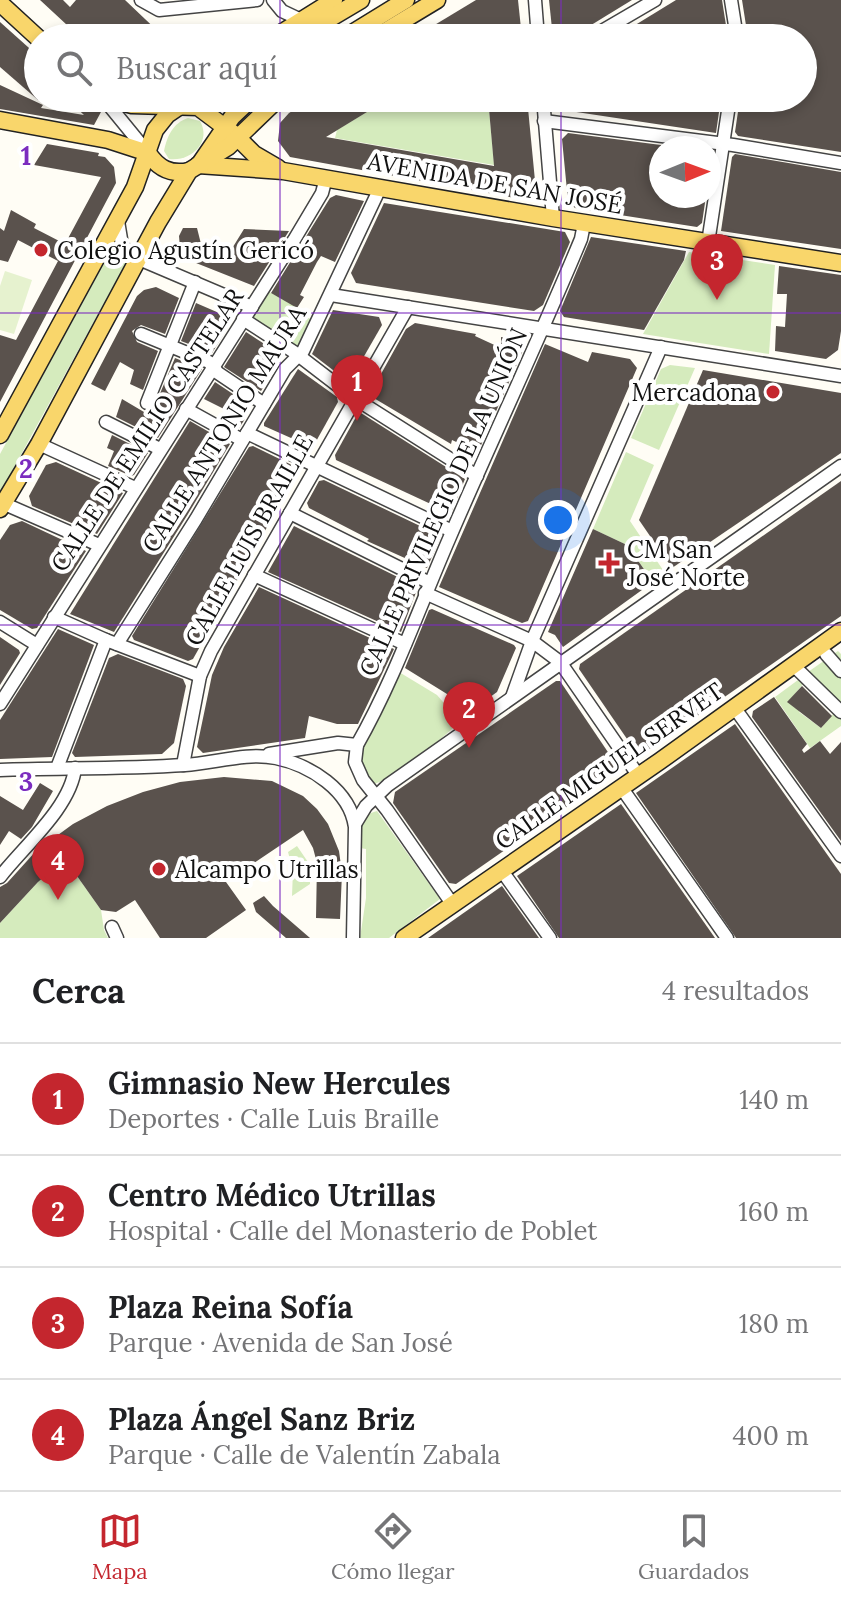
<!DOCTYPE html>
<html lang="es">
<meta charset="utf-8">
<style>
body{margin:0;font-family:Lora,serif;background:#f6f6f6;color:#202124}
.compass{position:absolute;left:649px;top:136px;width:72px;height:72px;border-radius:50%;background:#fff;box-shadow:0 4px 12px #0003;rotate:89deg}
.you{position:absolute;left:558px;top:520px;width:28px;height:28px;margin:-20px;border:6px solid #fff;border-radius:50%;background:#1a73e8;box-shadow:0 0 0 12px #1a73e833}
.badge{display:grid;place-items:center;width:52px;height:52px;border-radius:50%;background:#c4262e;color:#fff;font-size:26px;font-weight:700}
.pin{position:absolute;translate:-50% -66px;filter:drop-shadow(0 2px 4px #0008)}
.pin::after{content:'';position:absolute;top:42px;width:28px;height:24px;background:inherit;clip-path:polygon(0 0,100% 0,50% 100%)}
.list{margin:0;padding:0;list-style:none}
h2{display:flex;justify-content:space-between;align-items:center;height:104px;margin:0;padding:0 32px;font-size:34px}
h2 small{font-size:26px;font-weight:400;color:#757577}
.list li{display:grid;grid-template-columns:52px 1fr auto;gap:24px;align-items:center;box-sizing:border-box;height:112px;padding:0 32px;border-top:2px solid #e0e0e0}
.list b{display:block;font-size:30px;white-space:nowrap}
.list p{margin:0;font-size:26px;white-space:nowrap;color:#757577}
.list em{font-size:26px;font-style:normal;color:#757577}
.icon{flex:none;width:44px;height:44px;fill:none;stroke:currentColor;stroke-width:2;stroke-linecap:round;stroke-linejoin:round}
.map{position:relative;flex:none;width:841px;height:938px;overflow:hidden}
.search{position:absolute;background:#fff;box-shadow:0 4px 12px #0003;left:24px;right:24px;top:24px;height:88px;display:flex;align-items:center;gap:20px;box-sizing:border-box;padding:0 28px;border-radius:44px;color:#757577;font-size:30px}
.sheet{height:552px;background:#fff}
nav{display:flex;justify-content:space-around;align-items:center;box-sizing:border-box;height:112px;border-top:2px solid #e0e0e0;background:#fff;font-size:22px;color:#757577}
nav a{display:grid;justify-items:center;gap:4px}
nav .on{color:#c4262e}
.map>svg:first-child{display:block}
</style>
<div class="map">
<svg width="841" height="938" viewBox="0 0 841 938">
<rect width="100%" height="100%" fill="#fffdf5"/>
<g fill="#d5ebbd">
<path d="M390,98H488L494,165L335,138L337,130Z"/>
<path d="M188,118L200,121C212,142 191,162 169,159L164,151C167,136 173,123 188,118Z"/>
<path d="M113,247L118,248L126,263L0,493V454Z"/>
<path d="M689,252L775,265L769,354L643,334Z"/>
<path d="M264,289L298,308L296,312L315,321L297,351L249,318Z"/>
<path d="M670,365L695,368L659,450L631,438L661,369Z"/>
<path d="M626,452L654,465L630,521L665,573L653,582L627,545L593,529Z"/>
<path d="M838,651L841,654V704L808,672Z"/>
<path d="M399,672L437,695L460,722C444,736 391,783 372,784L361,770L360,755Z"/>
<path d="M798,680L803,684L790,700L800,710L799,712L821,728L834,713L841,719V726L810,748L775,697Z"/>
<path d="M377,811L440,899L389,938H360L366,898V849L360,848C359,832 359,815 377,811Z"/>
<path d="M297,846L310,865V884L292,896L293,870L288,852Z"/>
<path d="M65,859L101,910L104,930L108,938H0V923L38,882Z"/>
</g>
<path fill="#e6f2cf" d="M5,271L32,280L14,334L0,330V286Z"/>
<g fill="#5a524d">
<path d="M40,0H63L70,7L76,0H125L165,38H133L126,32L120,38H81Z"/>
<path d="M476,0H518L522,38H413Z"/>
<path d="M549,0H632L570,38H553Z"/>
<path d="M676,0H722L728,38H614Z"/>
<path d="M742,0H841V152L738,136L735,132L740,98H803V38H748Z"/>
<path d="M0,22L38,56V100L0,67Z"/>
<path d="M0,85L43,105L41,108L84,115L66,98H85L101,112L94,125L0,109Z"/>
<path d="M314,98H390L326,137L494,166L488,98H527L536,191L526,200L290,157L278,141L280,123L289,113Z"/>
<path d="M558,98H721L716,133L563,110L559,106Z"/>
<path d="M568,133L661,145V196H706L702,223L697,227L575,208L568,201L562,139Z"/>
<path d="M47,144L99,153L98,156L105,157L114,167L116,183L0,402V335L16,340L58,261L18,240L8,262L0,260V228L4,231L11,210L36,224L34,228L65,244L101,177L34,165Z"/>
<path d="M735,154L841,172V249L721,231L732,157Z"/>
<path d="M336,195L364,201L335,262L321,256L317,262L300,295L304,297L297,308L271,293L330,198Z"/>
<path d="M384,203L565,232L570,242L543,305L534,311L356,283L351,273Z"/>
<path d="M183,228H197L201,244L228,255L244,229L289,231L254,286L191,261L180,248L179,236Z"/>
<path d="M591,237L686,251L684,260L644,330L564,317L560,311Z"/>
<path d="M779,266L841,275V331L838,350L826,359L775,351L776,326L785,327L787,294H777Z"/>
<path d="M156,287L179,298L165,334L141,325L132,331L137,342L158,351L143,390L130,384L134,370L120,362L105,391L91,384L137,296L144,290Z"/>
<path d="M196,303L233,319L212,353L181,341Z"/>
<path d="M333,310L379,317L382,325L351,379L346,380L312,354Z"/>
<path d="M415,323L476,334L475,336L501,348V337L520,340L524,348L478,452L452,440L451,444L372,397L371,392L406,329Z"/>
<path d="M246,332L283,356L261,391L224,367Z"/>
<path d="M545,344L588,362L592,352L630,359L637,368L528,621L522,623L439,587Z"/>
<path d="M175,358L202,369L158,438L116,417L122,399L144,412L153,410Z"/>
<path d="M298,369L337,397L338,402L314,445L309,446L264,426V423Z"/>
<path d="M703,370L841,393V453L672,568L639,520Z"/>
<path d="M215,382L245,402L237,415L245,419L239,428L225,420L230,412L204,399Z"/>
<path d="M361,413L465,479L452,510L448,512L336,460L335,455L357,415Z"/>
<path d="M190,421L230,444L188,514L114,632L70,614Z"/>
<path d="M112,435L148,453L134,475L131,476L108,466L114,451L107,448Z"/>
<path d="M253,446L296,467L298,472L193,659L188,661L134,640L132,636L249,447Z"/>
<path d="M56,462L123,493L97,534L32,506L29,496L46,465Z"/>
<path d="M324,480L441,536L427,568L367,541L369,539L309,508L307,503L319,481Z"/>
<path d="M841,481V616L644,753L636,752L579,669L580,664Z"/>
<path d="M22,521L86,551L37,628L32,629L0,610V540L10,525Z"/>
<path d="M294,526L418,587L401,632L268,572Z"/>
<path d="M593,529L627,545L653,582L563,647L555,635L548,632Z"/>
<path d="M259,587L394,649L358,724H337L309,716L305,738L203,753L197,747L212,675L224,647Z"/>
<path d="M432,609L514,645L516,648L497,692L468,713L459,712L447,694L405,668L429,610Z"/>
<path d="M58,629L94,645L52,757L0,759V720Z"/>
<path d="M0,637L19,650L20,653L0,685Z"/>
<path d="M118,654L183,679L186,686L174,743L162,754L75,757L72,753L109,658Z"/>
<path d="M556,681H560L618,767L617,772L456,884L449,883L393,803L395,792Z"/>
<path d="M802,686L832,716L821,728L787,702Z"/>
<path d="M774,697L807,744L802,750L804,753L820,741L830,754L841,742V841L752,717L753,711Z"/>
<path d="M735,724L841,874V938H736L636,793Z"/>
<path d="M224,777L272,781L303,796L317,809L328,824L339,851L342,873L340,919L316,918L317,863L313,848L303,830L226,882L246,910L206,938H160L135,900L116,912L101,910L65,859L38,882L0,923V887L7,883L36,851L73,824L107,806L143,792L180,782Z"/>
<path d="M40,783L53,791L32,827L21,839L9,831L0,845V796L23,810Z"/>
<path d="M621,804L715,938H559L517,876Z"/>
<path d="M502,886L539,938H428Z"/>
<path d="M264,896L273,906L310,938H286L256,912L253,903Z"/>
</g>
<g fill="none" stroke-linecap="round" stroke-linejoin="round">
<defs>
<g id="minor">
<path d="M141,0L159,10L257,0"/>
<path d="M273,0L282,11L301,20"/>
<path d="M535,0L538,38"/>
<path d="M731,0L737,38"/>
<path d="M590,38L655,0"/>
<path d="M103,98L148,153"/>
<path d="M543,98L553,218"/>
<path d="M544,121L733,145L841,163"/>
<path d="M118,221L122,245L132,256L252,307"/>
<path d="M708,243L730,98"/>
<path d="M331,295L841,376"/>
<path d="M243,319L294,352L354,398L477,476"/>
<path d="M141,334L209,362L218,373L264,404"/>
<path d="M147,403L195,282"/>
<path d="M186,409L242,440"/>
<path d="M106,422L160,449"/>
<path d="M247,433L452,531"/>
<path d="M39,444L135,488"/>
<path d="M0,502L99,545"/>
<path d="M290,513L430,583"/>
<path d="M254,575L405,644"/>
<path d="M425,593L532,641L560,662L638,775"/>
<path d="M54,617L106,640L200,676"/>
<path d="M0,622L37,645"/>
<path d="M117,644L196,519L285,369L303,351L380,188"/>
<path d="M826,654L841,671"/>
<path d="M794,666L841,712"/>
<path d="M512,697L532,641L661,347"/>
<path d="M0,704L294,240L322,193L326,178"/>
<path d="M734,707L841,856"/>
<path d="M269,754L338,743L357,745"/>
<path d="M183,765L200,676L211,651L408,307"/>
<path d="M57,768L106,640"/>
<path d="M0,770C61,768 123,769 185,765C215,763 246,752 276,758C310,765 350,790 355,827L353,938"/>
<path d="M621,787L727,938"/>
<path d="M355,824L366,806L388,785L841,466"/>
<path d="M502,871L550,938"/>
<path d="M0,877C23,847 71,807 75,768"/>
<path d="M453,905L387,810L363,780L355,762L357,745C394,680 419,608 449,539C492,439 539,340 581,239L583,229L580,223"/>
<path d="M112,927L117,938"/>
</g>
<g id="major">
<path d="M0,3L38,38"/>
<path d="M273,38L334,0"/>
<path d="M297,38L361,0"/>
<path d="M344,38L406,0"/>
<path d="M374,38L437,0"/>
<path d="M106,98L132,105L198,107L234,134L254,154L278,168"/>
<path d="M0,120L108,140L148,153"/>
<path d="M148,153C158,168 170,175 189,171"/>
<path d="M201,162L232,117L252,98"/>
<path d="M198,165L283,171L553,218L841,263"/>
<path d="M0,435L135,187L155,130L167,115L192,98"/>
<path d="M0,509L39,444L158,222L189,171L228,147L279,98"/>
<path d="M404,938L660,761L841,631"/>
</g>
</defs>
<use href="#minor" stroke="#444" stroke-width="15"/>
<use href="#major" stroke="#222" stroke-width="19"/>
<use href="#minor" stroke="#fff" stroke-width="12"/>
<use href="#major" stroke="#f9d66b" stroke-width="16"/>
</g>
<path fill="none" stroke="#7b2cbf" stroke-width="2" stroke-opacity="0.55" d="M280,0V38M561,0V38M280,98V938M561,98V938M0,313H841M0,625H841"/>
<g fill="#c4262e" stroke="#fff" stroke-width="3">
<circle cx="41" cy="250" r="8"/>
<circle cx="773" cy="392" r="8"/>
<path d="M605 551h8v8h8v8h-8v8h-8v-8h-8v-8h8z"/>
<circle cx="159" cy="869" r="8"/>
</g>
<g text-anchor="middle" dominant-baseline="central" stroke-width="8" stroke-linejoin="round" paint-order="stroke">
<g font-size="24" fill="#111" stroke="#fff">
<text transform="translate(495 183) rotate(10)">AVENIDA DE SAN JOSÉ</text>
<text transform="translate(224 429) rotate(-58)">CALLE ANTONIO MAURA</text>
<text transform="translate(147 430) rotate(-57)">CALLE DE EMILIO CASTELAR</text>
<text transform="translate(443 502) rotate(-66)">CALLE PRIVILEGIO DE LA UNIÓN</text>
<text transform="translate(249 540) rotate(-61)">CALLE LUIS BRAILLE</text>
<text transform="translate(609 766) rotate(-35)">CALLE MIGUEL SERVET</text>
</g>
<g font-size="24" fill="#111" stroke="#fff" text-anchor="start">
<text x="57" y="250">Colegio Agustín Gericó</text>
<text x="757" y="392" text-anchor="end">Mercadona</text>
<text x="627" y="549">CM San<tspan x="627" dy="28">José Norte</tspan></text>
<text x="175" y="869">Alcampo Utrillas</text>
</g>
</g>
<g font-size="26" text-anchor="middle" font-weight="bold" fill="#7b2cbf" stroke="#fff" stroke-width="8" stroke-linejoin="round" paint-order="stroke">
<text x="26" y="165">1</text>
<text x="26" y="478">2</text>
<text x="26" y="791">3</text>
</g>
</svg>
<svg class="compass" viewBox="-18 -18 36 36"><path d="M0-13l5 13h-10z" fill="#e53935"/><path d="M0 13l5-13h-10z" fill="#757577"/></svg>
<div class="you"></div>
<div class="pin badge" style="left:357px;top:421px">1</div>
<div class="pin badge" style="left:469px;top:748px">2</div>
<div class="pin badge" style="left:717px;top:300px">3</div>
<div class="pin badge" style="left:58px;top:900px">4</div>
<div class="search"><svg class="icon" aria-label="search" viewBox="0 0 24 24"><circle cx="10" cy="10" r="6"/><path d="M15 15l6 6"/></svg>Buscar aquí</div>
</div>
<section class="sheet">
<h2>Cerca<small>4 resultados</small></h2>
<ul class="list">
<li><span class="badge">1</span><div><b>Gimnasio New Hercules</b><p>Deportes · Calle Luis Braille</p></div><em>140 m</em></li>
<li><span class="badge">2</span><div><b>Centro Médico Utrillas</b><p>Hospital · Calle del Monasterio de Poblet</p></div><em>160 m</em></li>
<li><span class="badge">3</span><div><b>Plaza Reina Sofía</b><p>Parque · Avenida de San José</p></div><em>180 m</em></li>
<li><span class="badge">4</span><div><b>Plaza Ángel Sanz Briz</b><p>Parque · Calle de Valentín Zabala</p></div><em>400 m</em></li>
</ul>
</section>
<nav>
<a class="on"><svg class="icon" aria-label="map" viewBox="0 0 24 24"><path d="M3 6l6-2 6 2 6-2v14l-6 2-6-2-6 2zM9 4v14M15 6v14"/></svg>Mapa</a>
<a><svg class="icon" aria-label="directions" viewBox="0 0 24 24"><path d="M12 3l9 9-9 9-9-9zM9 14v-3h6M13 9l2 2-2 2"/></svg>Cómo llegar</a>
<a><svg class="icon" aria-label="saved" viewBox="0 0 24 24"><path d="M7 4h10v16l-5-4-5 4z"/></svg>Guardados</a>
</nav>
